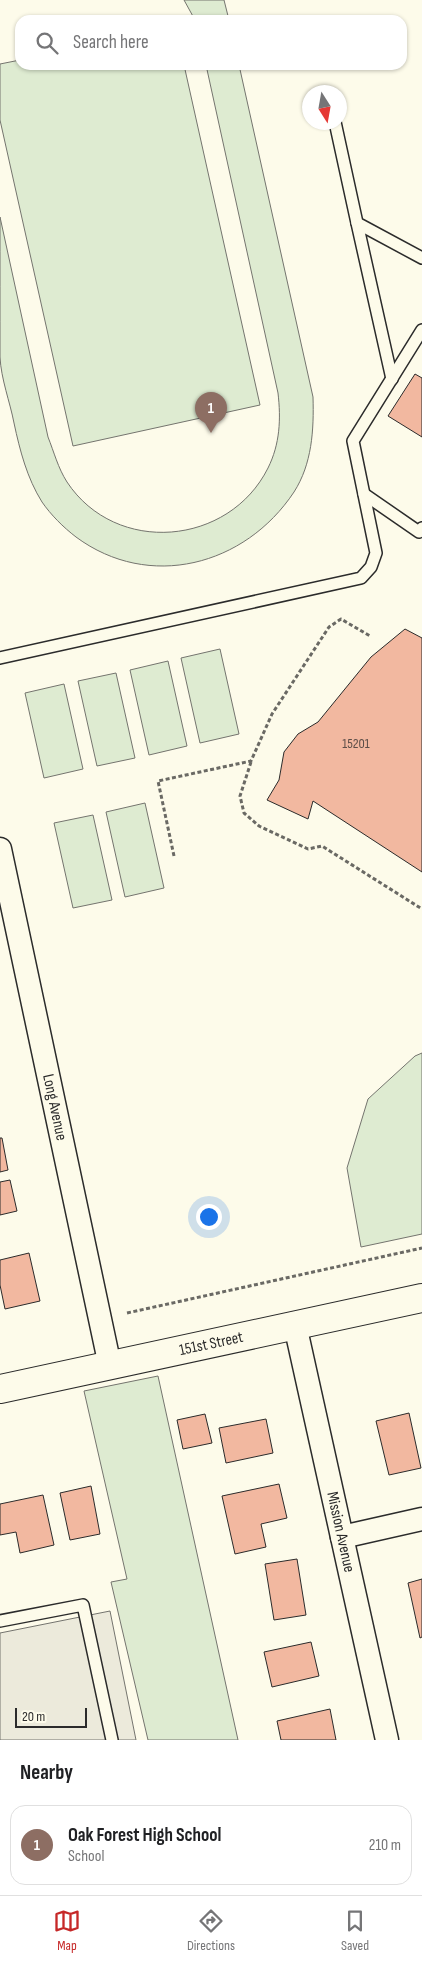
<!DOCTYPE html>
<style>
body{margin:0;font-family:"Sofia Sans Condensed",sans-serif;background:#f2f2f2;color:#202124}
.compass{position:absolute;left:302px;top:85px;width:45px;height:45px;border-radius:50%;background:#fff;box-shadow:0 1px 4px #0004;rotate:169deg}
.scale{position:absolute;left:15px;bottom:12px;width:72px;box-sizing:border-box;padding-left:5px;border:2px solid #2b2b2b;border-top:0;font-size:14px;line-height:18px;white-space:nowrap;color:#2b2b2b;-webkit-text-stroke:4px #fdfbea;paint-order:stroke}
.you{position:absolute;left:208px;top:1216px;width:18px;height:18px;margin:-12px;border:4px solid #fff;border-radius:50%;background:#1a73e8;box-shadow:0 0 0 8px #1a73e833}
.badge{display:grid;place-items:center;width:32px;height:32px;border-radius:50%;background:#c62828;color:#fff;font-size:16px;font-weight:700}
.pin{position:absolute;translate:-50% -41px;filter:drop-shadow(0 1px 2px #0008)}
.pin::after{content:'';position:absolute;top:26px;width:18px;height:15px;background:inherit;clip-path:polygon(0 0,100% 0,50% 100%)}
.list{margin:0;padding:0;list-style:none}
h2{display:flex;justify-content:space-between;align-items:center;height:65px;margin:0;padding:0 20px;font-size:21px}
h2 small{font-size:16px;font-weight:400;color:#757577}
.list li{display:grid;grid-template-columns:32px 1fr auto;gap:15px;align-items:center;box-sizing:border-box;height:80px;margin:0 10px 10px;padding:0 10px;border:1px solid #e0e0e0;border-radius:15px}
.list b{display:block;font-size:19px;white-space:nowrap}
.list p{margin:0;font-size:16px;white-space:nowrap;color:#757577}
.list em{font-size:16px;font-style:normal;color:#757577}
.icon{flex:none;width:28px;height:28px;fill:none;stroke:currentColor;stroke-width:2;stroke-linecap:round;stroke-linejoin:round}
.map{position:relative;flex:none;width:422px;height:1740px;overflow:hidden}
.search{position:absolute;background:#fff;box-shadow:0 1px 4px #0004;left:15px;right:15px;top:15px;height:55px;display:flex;align-items:center;gap:12px;box-sizing:border-box;padding:0 18px;border-radius:15px;color:#757577;font-size:19px}
.sheet{height:155px;background:#fff}
nav{display:flex;justify-content:space-around;align-items:center;box-sizing:border-box;height:70px;border-top:1px solid #e0e0e0;background:#fff;font-size:14px;color:#757577}
nav a{display:grid;justify-items:center;gap:2px}
nav .on{color:#c62828}
.map>svg:first-child{display:block}
</style>
<div class="map">
<svg width="422" height="1740" viewBox="0 0 422 1740">
<rect width="100%" height="100%" fill="#fdfbea"/>
<g fill="#deebd1" stroke="#74746e">
<path d="M184,0H224L229,20H195Z"/>
<path d="M20,60V65H184L260,405L73,446L0,120V64Z"/>
<path d="M206,65H239L313,397C314,430 312,464 294,492C245,566 149,591 76,537C63,527 51,515 42,502C27,478 20,451 14,423C10,402 1,379 0,357C0,310 0,263 0,217L48,437C54,452 58,468 67,482C116,556 229,546 268,468C280,444 281,419 278,393Z"/>
<path d="M220,649L239,734L200,743L181,658Z"/>
<path d="M168,661L187,746L149,755L130,670Z"/>
<path d="M116,673L135,758L97,766L78,681Z"/>
<path d="M64,684L83,769L44,778L25,693Z"/>
<path d="M145,803L164,888L125,897L106,812Z"/>
<path d="M93,815L112,900L73,908L54,823Z"/>
<path d="M422,1053V1234L361,1247L347,1168L368,1099L415,1056Z"/>
<path d="M158,1376L238,1740H148L111,1582L127,1579L84,1391Z"/>
</g>
<path fill="#eceadb" stroke="#74746e" d="M110,1611L136,1740H0V1633Z"/>
<g fill="#f2b8a0" stroke="#2b2b2b">
<path d="M415,374L422,378V437L388,416Z"/>
<path d="M405,629L422,638V872L313,801L308,819L267,800L279,780L284,752L298,734L318,722L371,657Z"/>
<path d="M0,1138H2L8,1170L0,1172Z"/>
<path d="M10,1180L17,1211L0,1215V1182Z"/>
<path d="M29,1253L40,1301L5,1309L0,1285V1260Z"/>
<path d="M409,1413L421,1468L389,1475L376,1421Z"/>
<path d="M205,1414L212,1443L183,1449L177,1420Z"/>
<path d="M266,1419L273,1453L226,1463L219,1428Z"/>
<path d="M279,1484L287,1518L261,1524L266,1547L235,1554L222,1496Z"/>
<path d="M91,1486L100,1534L70,1540L60,1493Z"/>
<path d="M43,1495L54,1545L20,1553L16,1532L0,1535V1504Z"/>
<path d="M297,1559L306,1615L274,1620L265,1564Z"/>
<path d="M422,1579V1637L420,1638L408,1583Z"/>
<path d="M311,1642L319,1676L272,1687L264,1652Z"/>
<path d="M330,1709L336,1740H281L277,1721Z"/>
</g>
<g fill="none" stroke-linecap="round" stroke-linejoin="round">
<defs>
<g id="lane">
<path d="M335,122L357,223L422,258"/>
<path d="M357,223L392,379"/>
<path d="M364,494L419,532L422,528"/>
<path d="M0,658L361,578L371,567L376,553L353,441L422,330"/>
<path d="M0,1621L83,1605L112,1740"/>
</g>
<g id="street">
<path id="s1" d="M0,849L110,1366"/>
<path id="s2" d="M295,1325L387,1740"/>
<path d="M342,1537L422,1519"/>
</g>
<g id="secondary">
<path id="s3" d="M0,1389L422,1298"/>
</g>
</defs>
<use href="#lane" stroke="#2b2b2b" stroke-width="14"/>
<use href="#street" stroke="#2b2b2b" stroke-width="25"/>
<use href="#secondary" stroke="#2b2b2b" stroke-width="30"/>
<g stroke="#6a6964" stroke-width="3" stroke-dasharray="4 2.5" stroke-linecap="butt">
<path d="M251,762L240,796L244,813L259,826L308,849L322,846L422,909"/>
<path d="M174,856L158,781L251,761L272,714L329,627L341,619L370,636"/>
<path d="M127,1313L422,1248"/>
</g>
<use href="#lane" stroke="#fdfbea" stroke-width="11"/>
<use href="#street" stroke="#fdfbea" stroke-width="22"/>
<use href="#secondary" stroke="#fdfbea" stroke-width="28"/>
</g>
<g text-anchor="middle" dominant-baseline="central" stroke-width="4" stroke-linejoin="round" paint-order="stroke">
<g font-size="14" fill="#5d4e48">
<text x="356" y="743">15201</text>
</g>
<g font-size="16" fill="#2b2b2b" stroke="#fdfbea">
<text stroke="none"><textPath href="#s1" startOffset="264">Long Avenue</textPath></text>
<text stroke="none"><textPath href="#s3" startOffset="216">151st Street</textPath></text>
<text stroke="none"><textPath href="#s2" startOffset="212">Mission Avenue</textPath></text>
</g>
</g>
</svg>
<svg class="compass" viewBox="-18 -18 36 36"><path d="M0-13l5 13h-10z" fill="#e53935"/><path d="M0 13l5-13h-10z" fill="#757577"/></svg>
<div class="scale">20 m</div>
<div class="you"></div>
<div class="pin badge" style="left:211px;top:433px;background:#8d6e63">1</div>
<div class="search"><svg class="icon" aria-label="search" viewBox="0 0 24 24"><circle cx="10" cy="10" r="6"/><path d="M15 15l6 6"/></svg>Search here</div>
</div>
<section class="sheet">
<h2>Nearby<small></small></h2>
<ul class="list">
<li><span class="badge" style="background:#8d6e63">1</span><div><b>Oak Forest High School</b><p>School</p></div><em>210 m</em></li>
</ul>
</section>
<nav>
<a class="on"><svg class="icon" aria-label="map" viewBox="0 0 24 24"><path d="M3 6l6-2 6 2 6-2v14l-6 2-6-2-6 2zM9 4v14M15 6v14"/></svg>Map</a>
<a><svg class="icon" aria-label="directions" viewBox="0 0 24 24"><path d="M12 3l9 9-9 9-9-9zM9 14v-3h6M13 9l2 2-2 2"/></svg>Directions</a>
<a><svg class="icon" aria-label="saved" viewBox="0 0 24 24"><path d="M7 4h10v16l-5-4-5 4z"/></svg>Saved</a>
</nav>
